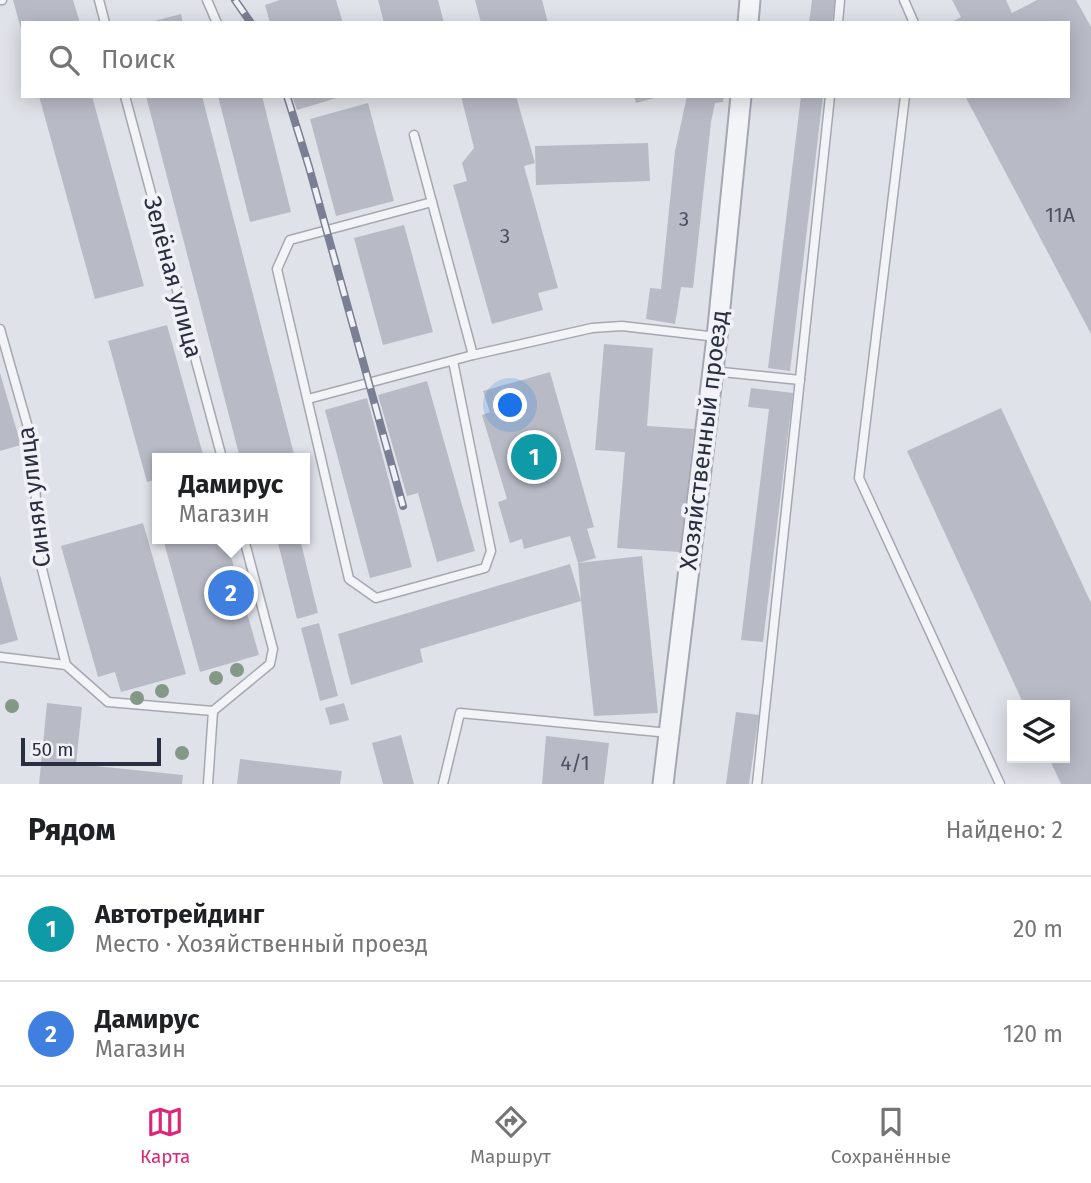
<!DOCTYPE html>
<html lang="ru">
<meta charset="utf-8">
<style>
body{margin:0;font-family:"Fira Sans",sans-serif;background:#f6f6f6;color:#202124}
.controls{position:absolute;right:21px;bottom:21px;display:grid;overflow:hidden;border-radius:0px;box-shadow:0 4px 18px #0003}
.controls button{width:63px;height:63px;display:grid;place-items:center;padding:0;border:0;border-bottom:2px solid #e0e0e0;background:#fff;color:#202124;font:35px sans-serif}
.scale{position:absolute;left:21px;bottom:18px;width:140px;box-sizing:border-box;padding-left:7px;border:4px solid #292e41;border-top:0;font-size:19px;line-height:24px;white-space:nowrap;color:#292e41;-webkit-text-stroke:5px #f0f2f7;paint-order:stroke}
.you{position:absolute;left:511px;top:406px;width:24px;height:24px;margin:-18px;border:5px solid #fff;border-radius:50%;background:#1a73e8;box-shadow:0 0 0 10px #1a73e833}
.badge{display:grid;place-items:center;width:46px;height:46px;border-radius:50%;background:#db2777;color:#fff;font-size:23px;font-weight:700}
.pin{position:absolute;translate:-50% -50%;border:4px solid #fff;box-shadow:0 2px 7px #0006}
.popup{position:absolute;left:152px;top:453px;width:158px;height:91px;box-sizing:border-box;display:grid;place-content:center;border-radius:0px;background:#fff;filter:drop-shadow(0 2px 5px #0005);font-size:23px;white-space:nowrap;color:#757577}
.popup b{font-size:26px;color:#202124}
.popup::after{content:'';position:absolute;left:50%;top:100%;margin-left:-14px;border:14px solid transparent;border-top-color:#fff}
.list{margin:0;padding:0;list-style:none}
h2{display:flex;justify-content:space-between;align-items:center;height:91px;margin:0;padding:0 28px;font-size:30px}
h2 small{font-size:23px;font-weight:400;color:#757577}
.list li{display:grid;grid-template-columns:46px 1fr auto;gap:21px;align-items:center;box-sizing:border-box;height:105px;padding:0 28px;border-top:2px solid #e0e0e0}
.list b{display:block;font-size:26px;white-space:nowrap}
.list p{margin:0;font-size:23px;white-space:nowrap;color:#757577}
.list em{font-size:23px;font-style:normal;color:#757577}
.icon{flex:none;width:38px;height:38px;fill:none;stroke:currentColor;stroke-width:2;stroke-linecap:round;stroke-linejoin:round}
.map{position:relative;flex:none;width:1091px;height:784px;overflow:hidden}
.search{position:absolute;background:#fff;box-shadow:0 4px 18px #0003;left:21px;right:21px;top:21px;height:77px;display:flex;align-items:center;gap:18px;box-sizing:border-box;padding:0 24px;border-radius:0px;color:#757577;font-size:26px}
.sheet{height:301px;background:#fff}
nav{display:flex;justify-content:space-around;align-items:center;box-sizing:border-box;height:98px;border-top:2px solid #e0e0e0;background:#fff;font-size:19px;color:#757577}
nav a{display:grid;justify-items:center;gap:4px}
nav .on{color:#db2777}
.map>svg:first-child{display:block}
</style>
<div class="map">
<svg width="1091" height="784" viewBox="0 0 1091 784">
<rect width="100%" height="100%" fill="#e0e2e9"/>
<g fill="#b8bbc6">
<path d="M13,0H73L80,23H23L22,33Z"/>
<path d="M280,0H336L343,23H270L265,5Z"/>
<path d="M378,0H438L444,23H384Z"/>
<path d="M475,0H542L548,23H481Z"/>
<path d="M812,0H835L832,23H809Z"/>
<path d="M952,0H1006L1012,13L1037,0H1076L1091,27V334L965,96H1068V23H950L961,17Z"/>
<path d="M181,14L183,23H150V22Z"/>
<path d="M39,96H92L144,286L95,299Z"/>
<path d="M146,96H202L295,458H240Z"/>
<path d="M218,96H262L291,212L250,222Z"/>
<path d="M292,96H340V97L297,110Z"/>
<path d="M461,96H516L535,163L524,166L558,288L538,293L543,310L492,324L453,185L467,181L462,163L474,148Z"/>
<path d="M634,96H658V97L636,103Z"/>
<path d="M687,96H724L723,102L715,103L711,122L693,288L681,287L675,324L646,319L650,288L661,289L675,151Z"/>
<path d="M801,96H823L790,371L768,368Z"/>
<path d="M368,103L394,201L336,216L310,119Z"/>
<path d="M648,143L650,181L536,185L535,146Z"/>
<path d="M404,225L433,332L383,345L354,238Z"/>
<path d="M167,325L204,458H158V479L147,482L108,341Z"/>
<path d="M604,344L653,348L647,426L694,429L680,552L617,548L625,452L595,450Z"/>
<path d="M550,372L594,527L587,529L596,558L578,563L642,556L658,713L594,716L581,601L420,649L423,662L351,685L338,634L570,564L581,601L578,563L570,536L524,549L522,539L510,543L498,502L507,499L482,415L490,412L483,391Z"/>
<path d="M0,373L21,445L0,451Z"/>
<path d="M427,381L475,551L437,562L418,493L407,496L378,395Z"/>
<path d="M751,388L793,393L763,642L741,640L769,409L748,407Z"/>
<path d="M367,398L412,567L370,578L325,410Z"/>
<path d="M1001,408L1091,603V784H1061L1049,758H1065V705H1024L907,451Z"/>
<path d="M143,523L186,674L121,692L115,672L98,677L61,546Z"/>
<path d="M163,539H226L259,655L200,672Z"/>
<path d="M277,539H300L318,613L297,619Z"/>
<path d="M0,575L18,640L0,645Z"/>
<path d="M319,623L338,696L320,701L301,628Z"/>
<path d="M47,703L82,707L76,764L183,775L182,784H39Z"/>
<path d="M344,703L349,720L330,725L325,708Z"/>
<path d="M736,712L759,715L749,784H726Z"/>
<path d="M401,735L414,784H383L372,743Z"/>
<path d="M546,736L609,743L604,784H542Z"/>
<path d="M240,759L342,771L340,784H237Z"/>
</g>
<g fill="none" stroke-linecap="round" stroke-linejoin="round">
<defs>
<g id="service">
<path d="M0,0H2"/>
<path d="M99,0L105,23"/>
<path d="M207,0L217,23"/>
<path d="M904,0L914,23"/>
<path d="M838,23L840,0"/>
<path d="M125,96L222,458"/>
<path d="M905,96L859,478L1000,784"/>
<path d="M414,135L473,355"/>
<path d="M432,202L290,240L277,269L349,579L376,598L485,568L491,551L453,361"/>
<path d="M0,329L33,445L39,557L66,665"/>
<path d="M712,371L800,380"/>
<path d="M308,399L473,355L592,328L622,326L717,337"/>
<path d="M0,657L66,665L108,702L213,711L208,784"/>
<path d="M213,711L270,664L273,649L244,539"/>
<path d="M443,784L460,713L669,733"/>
<path d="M757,784L830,96"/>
</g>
<g id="tertiary">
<path d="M748,23L750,0"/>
<path d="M663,784L717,337L741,96"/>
</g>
</defs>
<use href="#service" stroke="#a5a8b3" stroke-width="11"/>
<use href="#tertiary" stroke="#a5a8b3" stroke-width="23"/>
<use href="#service" stroke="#f3f4f7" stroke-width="8"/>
<use href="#tertiary" stroke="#f3f4f7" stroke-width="19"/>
<defs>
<g id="rail">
<path d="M235,0L251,23"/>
<path d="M287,96L309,167L403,506"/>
</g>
</defs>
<use href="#rail" stroke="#7a7f93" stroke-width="8"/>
<use href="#rail" stroke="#f0f2f7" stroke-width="5" stroke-dasharray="16" stroke-linecap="butt"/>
</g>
<g fill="#839887">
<circle cx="237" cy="670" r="7"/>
<circle cx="216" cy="678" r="7"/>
<circle cx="162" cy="691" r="7"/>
<circle cx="137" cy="698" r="7"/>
<circle cx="12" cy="706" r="7"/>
<circle cx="182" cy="753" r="7"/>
</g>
<g text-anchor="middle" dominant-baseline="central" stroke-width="7" stroke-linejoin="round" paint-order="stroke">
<g font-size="21" fill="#4d5162">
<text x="1060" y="215">11А</text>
<text x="684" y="219">3</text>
<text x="505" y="236">3</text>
<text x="575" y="763">4/1</text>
</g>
<g font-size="24" fill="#292e41" stroke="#f0f2f7">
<text transform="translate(173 277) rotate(75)">Зелёная улица</text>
<text transform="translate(704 440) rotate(-83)">Хозяйственный проезд</text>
<text transform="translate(34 497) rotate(-97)">Синяя улица</text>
</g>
</g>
</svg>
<div class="controls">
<button><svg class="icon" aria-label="layers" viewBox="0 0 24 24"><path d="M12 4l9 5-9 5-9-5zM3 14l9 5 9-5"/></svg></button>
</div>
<div class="scale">50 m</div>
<div class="you"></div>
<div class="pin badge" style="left:534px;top:457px;background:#0f9aa8">1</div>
<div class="pin badge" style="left:231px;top:593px;background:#3f7fe0">2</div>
<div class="popup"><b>Дамирус</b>Магазин</div>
<div class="search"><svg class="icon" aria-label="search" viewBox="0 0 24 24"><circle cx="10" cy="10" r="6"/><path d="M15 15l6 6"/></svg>Поиск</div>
</div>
<section class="sheet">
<h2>Рядом<small>Найдено: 2</small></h2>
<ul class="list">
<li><span class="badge" style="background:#0f9aa8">1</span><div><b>Автотрейдинг</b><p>Место · Хозяйственный проезд</p></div><em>20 m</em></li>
<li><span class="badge" style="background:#3f7fe0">2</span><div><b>Дамирус</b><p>Магазин</p></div><em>120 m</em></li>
</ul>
</section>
<nav>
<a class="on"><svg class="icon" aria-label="map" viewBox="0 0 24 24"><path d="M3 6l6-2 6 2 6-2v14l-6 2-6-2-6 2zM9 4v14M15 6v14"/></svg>Карта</a>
<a><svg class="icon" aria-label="directions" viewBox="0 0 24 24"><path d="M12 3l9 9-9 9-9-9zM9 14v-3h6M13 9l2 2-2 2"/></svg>Маршрут</a>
<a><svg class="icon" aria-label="saved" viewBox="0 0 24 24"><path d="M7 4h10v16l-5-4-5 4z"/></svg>Сохранённые</a>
</nav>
